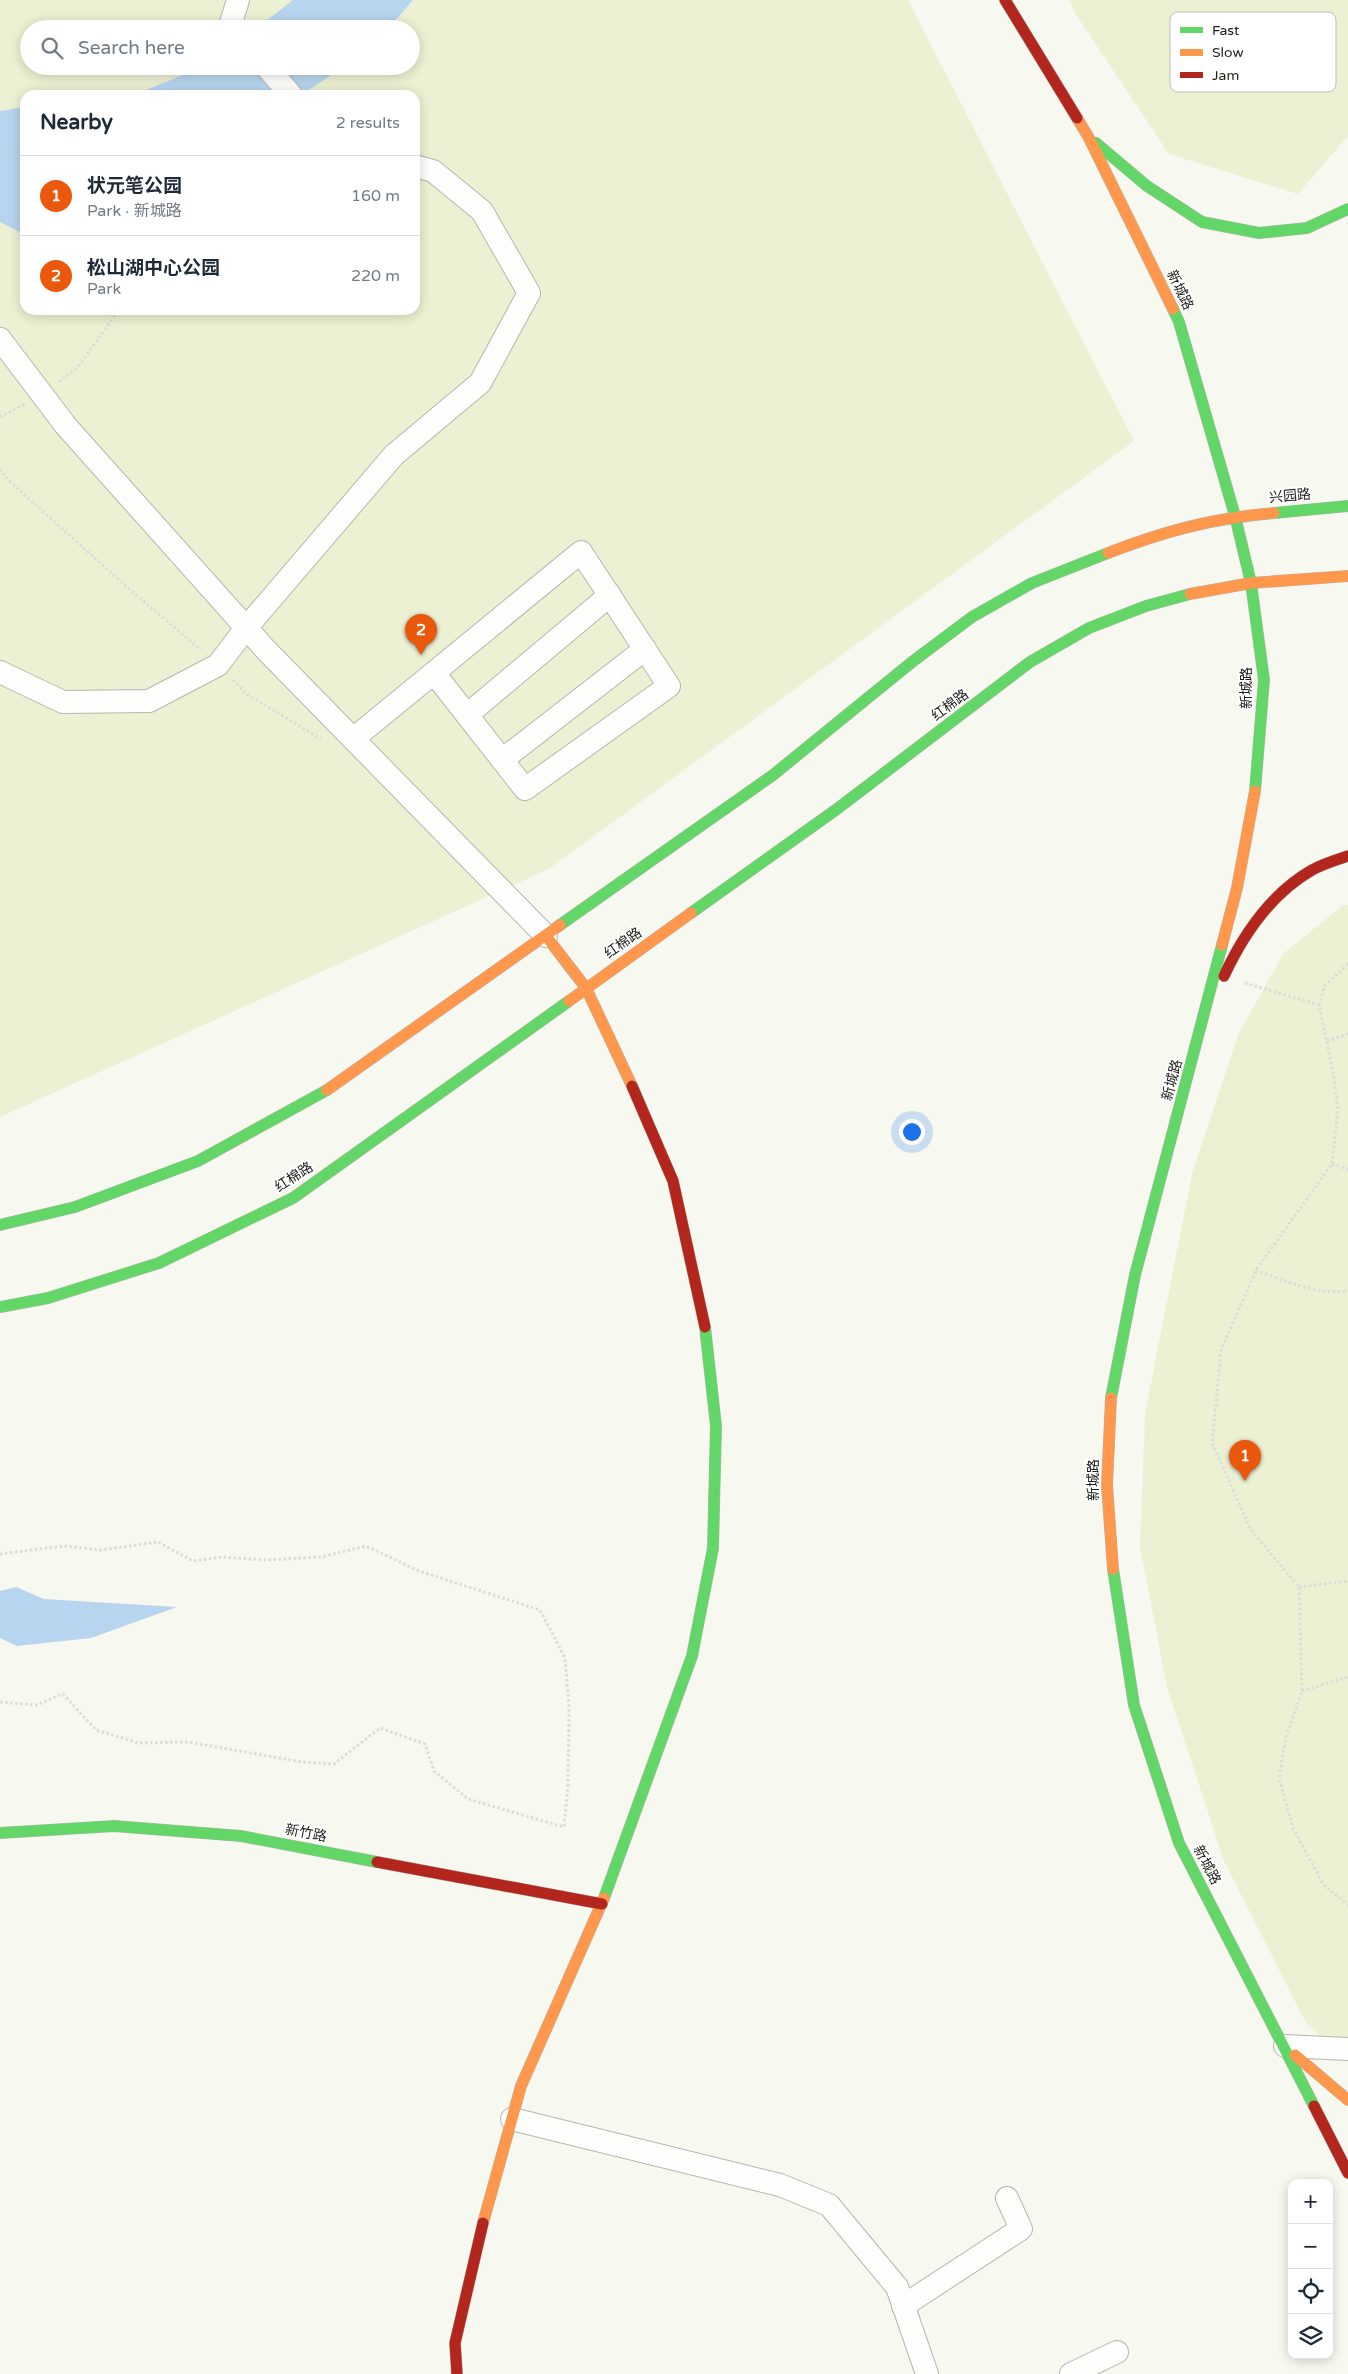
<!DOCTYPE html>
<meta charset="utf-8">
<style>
body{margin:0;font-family:"Varela Round","Noto Sans SC",sans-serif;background:#f2f2f3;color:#1f2937}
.controls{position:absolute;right:15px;bottom:15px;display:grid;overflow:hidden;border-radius:10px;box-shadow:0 2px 12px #0003}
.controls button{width:45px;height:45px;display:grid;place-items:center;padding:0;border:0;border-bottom:1px solid #e0e1e3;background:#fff;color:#1f2937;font:25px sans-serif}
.you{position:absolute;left:911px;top:1131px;width:18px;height:18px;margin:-12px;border:4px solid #fff;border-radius:50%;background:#1a73e8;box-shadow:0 0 0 8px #1a73e833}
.badge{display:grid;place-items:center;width:32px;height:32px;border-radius:50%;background:#ea580c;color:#fff;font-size:16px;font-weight:700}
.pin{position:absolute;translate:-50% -41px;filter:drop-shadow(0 1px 2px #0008)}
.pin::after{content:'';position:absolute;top:26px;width:18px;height:15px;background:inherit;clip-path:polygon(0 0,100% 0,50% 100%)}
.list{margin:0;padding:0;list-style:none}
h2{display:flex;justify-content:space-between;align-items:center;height:65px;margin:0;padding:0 20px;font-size:21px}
h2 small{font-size:16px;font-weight:400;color:#747a83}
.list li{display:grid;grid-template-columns:32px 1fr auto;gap:15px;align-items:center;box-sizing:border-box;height:80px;padding:0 20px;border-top:1px solid #e0e1e3}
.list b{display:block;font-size:19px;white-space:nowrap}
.list p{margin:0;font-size:16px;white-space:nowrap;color:#747a83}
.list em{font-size:16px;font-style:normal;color:#747a83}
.icon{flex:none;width:28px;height:28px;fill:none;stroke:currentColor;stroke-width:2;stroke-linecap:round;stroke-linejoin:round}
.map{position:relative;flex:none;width:1348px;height:2374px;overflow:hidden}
.search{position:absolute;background:#fff;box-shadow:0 2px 12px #0003;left:20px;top:20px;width:400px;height:55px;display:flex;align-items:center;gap:12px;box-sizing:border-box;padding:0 18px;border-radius:28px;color:#747a83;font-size:19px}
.panel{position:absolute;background:#fff;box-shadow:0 2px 12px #0003;left:20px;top:90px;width:400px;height:225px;border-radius:15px}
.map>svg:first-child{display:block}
</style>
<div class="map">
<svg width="1348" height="2374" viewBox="0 0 1348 2374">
<rect width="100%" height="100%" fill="#f7f8f0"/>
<g fill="#edf1d3" fill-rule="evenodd">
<path d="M0,0H908L1134,441L549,869L0,1117ZM29,29H411V66H29ZM25,95H415V310H25Z"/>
<path d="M1069,0H1348V136L1298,194L1169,154L1075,13Z"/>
<path d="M1343,905H1348V2062L1306,2023L1224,1861L1167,1687L1140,1547L1145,1414L1192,1174L1239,1033L1283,954Z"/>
</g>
<g fill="#b8d5ef">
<path d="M293,0H413L388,29H256Z"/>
<path d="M205,66H345L301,95H110L146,90Z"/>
<path d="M25,107V235L0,222V111Z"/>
<path d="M16,1587L44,1599L177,1607L91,1638L17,1646L0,1638V1591Z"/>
</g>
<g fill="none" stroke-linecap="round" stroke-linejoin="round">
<defs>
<g id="street">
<path d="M232,29L230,26L238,0"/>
<path d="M266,66L291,95"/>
<path d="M0,339L66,426L266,650L546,936"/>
<path d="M0,672L63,702L149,701L218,665L246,628L394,455L480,383L529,293L482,211L433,171L415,166"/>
<path d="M467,715L610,595"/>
<path d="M353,739L581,552L669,686L525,789L434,673"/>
<path d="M502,760L645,649"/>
<path d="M1285,2046L1348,2049"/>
<path d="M512,2119L780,2185L829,2205L897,2287L927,2374"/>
<path d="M903,2306L1021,2229L1007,2198"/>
<path d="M1071,2374L1117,2352"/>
</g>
<g id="fast">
<path d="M1096,143L1147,186L1202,222L1259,233L1307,228L1348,209"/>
<path d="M1173,309L1179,322L1235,516L1251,583L1264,680L1255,791"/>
<path d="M1274,513L1348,506"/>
<path d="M691,913L837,809L1030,662L1089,628L1146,606L1190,594"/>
<path d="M560,925L773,775L912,662L972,617L1032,583L1108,553"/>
<path d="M0,1225L75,1207L198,1161L327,1090"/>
<path d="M0,1307L48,1298L159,1263L293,1198L569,1001"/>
<path d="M1111,1398L1135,1275L1222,945"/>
<path d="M1113,1569L1134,1705L1179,1843L1314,2106"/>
<path d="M0,1833L114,1826L241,1836L377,1862"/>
<path d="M604,1898L692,1656L713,1548L716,1426L705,1327"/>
</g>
<g id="slow">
<path d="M1077,118L1089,138L1173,309"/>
<path d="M1108,553C1165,531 1213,518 1274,513"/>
<path d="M1190,594L1251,583L1348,576"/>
<path d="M546,936L586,988L632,1086"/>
<path d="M1222,945L1237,888L1255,791"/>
<path d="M569,1001L691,913"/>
<path d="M327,1090L560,925"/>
<path d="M1111,1398L1107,1485L1113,1569"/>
<path d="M1295,2055L1348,2100"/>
<path d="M483,2223L521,2086L604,1898"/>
</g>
<g id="jam">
<path d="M1005,0L1077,118"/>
<path d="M1224,976C1243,935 1272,893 1312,870C1323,864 1336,860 1348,856"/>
<path d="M632,1086L673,1181L705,1327"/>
<path d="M377,1862L602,1904"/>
<path d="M1314,2106L1348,2173"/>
<path d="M457,2374L455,2343L483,2223"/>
</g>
</defs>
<use href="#street" stroke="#b6b6b0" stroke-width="24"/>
<use href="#fast" stroke="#b6b6b0" stroke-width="12"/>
<use href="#slow" stroke="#b6b6b0" stroke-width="12"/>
<use href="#jam" stroke="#b6b6b0" stroke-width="12"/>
<g stroke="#dcdcda" stroke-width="3" stroke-dasharray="2.5 2.5" stroke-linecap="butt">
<path d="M59,382L78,367L119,310"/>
<path d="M0,417L25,404"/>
<path d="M0,469L8,480L128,588L201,650"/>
<path d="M233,680L248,695L321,739"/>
<path d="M1348,964L1325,985L1319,1005L1333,1072L1338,1110L1332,1164L1256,1270L1221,1350L1212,1443L1251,1530L1299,1587L1302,1691L1286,1737L1279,1778L1293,1828L1323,1884L1348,1905"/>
<path d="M1245,983L1319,1005"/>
<path d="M1327,1041L1348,1034"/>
<path d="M1332,1164L1348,1169"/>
<path d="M1256,1270C1284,1281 1318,1295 1348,1291"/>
<path d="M0,1554L64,1546L100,1550L158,1542L193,1561L222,1557L266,1560L321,1557L366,1546L419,1571L540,1610L565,1658L569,1707L568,1785L564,1827L468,1799L434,1771L425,1744L380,1728L334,1764L302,1762L188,1742L139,1743L96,1730L63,1694L36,1705L0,1702"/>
<path d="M1299,1587L1348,1581"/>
<path d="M1302,1691L1348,1677"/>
</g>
<use href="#street" stroke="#fefefd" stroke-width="22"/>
<use href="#fast" stroke="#63d668" stroke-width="11"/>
<use href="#slow" stroke="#ff974d" stroke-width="11"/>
<use href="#jam" stroke="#b3261e" stroke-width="11"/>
</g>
<g text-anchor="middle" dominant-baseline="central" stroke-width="4" stroke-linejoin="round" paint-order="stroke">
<g font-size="14" fill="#1e1f1a" stroke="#fff">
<text transform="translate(1180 290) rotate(64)">新城路</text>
<text transform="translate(1290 496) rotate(-5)">兴园路</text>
<text transform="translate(1246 688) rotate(-90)">新城路</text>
<text transform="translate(950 705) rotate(-37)">红棉路</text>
<text transform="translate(623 943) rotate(-35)">红棉路</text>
<text transform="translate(1172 1080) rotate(-75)">新城路</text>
<text transform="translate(294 1177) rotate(-33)">红棉路</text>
<text transform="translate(1093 1480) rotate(-90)">新城路</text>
<text transform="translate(306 1833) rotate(11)">新竹路</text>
<text transform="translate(1207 1865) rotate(62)">新城路</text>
</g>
</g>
<rect x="1170" y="12" width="166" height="80" rx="8" fill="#fff" stroke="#bcbcba" stroke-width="1"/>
<rect x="1180" y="27" width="23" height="6" fill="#63d668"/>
<rect x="1180" y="49" width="23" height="7" fill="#ff974d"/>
<rect x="1180" y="72" width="23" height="6" fill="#b3261e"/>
<g font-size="14" fill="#1e1f1a">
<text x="1212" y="35">Fast</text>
<text x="1212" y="57">Slow</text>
<text x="1212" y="80">Jam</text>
</g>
</svg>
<div class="controls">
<button>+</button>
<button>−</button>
<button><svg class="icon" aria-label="locate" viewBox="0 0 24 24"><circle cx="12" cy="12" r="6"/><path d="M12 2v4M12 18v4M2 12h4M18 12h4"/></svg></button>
<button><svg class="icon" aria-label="layers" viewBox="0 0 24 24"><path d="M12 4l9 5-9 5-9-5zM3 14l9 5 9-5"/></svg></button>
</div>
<div class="you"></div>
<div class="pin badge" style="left:1245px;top:1481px">1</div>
<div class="pin badge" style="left:421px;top:655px">2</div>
<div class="search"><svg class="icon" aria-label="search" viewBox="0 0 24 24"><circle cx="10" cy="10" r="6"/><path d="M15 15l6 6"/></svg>Search here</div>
<section class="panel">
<h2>Nearby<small>2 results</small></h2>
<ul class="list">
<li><span class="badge">1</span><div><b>状元笔公园</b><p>Park · 新城路</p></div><em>160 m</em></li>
<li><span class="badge">2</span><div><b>松山湖中心公园</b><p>Park</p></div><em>220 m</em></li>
</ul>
</section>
</div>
